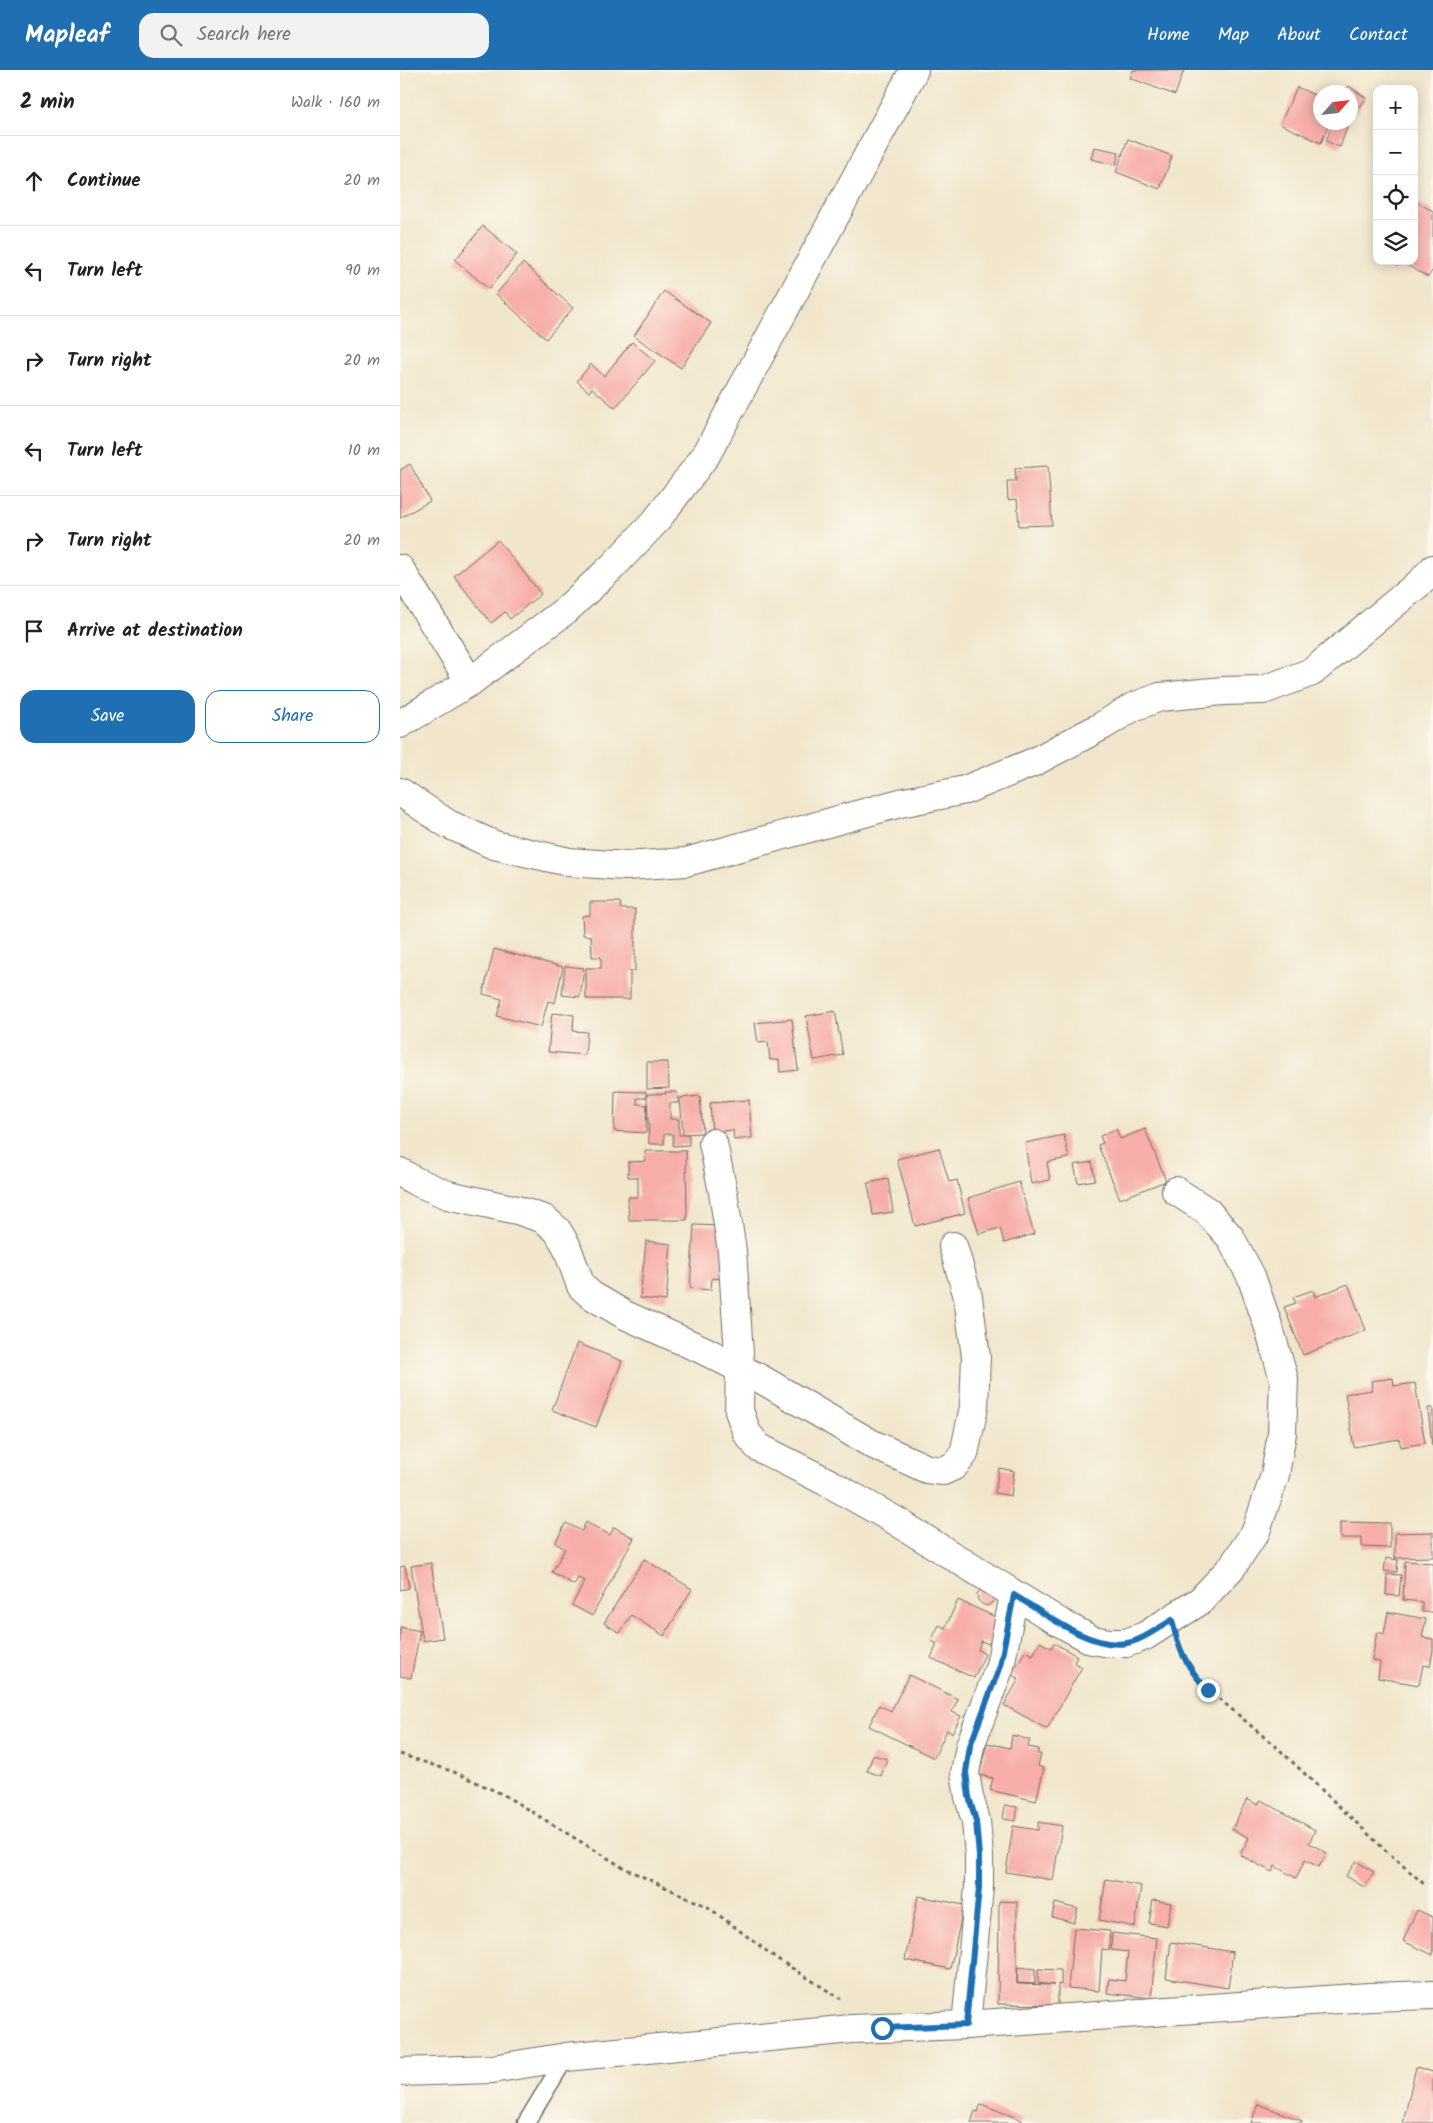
<!DOCTYPE html>
<meta charset="utf-8">
<style>
body{margin:0;font-family:Kalam,sans-serif;background:#f2f2f2;color:#202124}
.controls{position:absolute;right:15px;top:15px;display:grid;overflow:hidden;border-radius:10px;box-shadow:0 2px 12px #0003}
.controls button{width:45px;height:45px;display:grid;place-items:center;padding:0;border:0;border-bottom:1px solid #e0e0e0;background:#fff;color:#202124;font:25px sans-serif}
.compass{position:absolute;left:913px;top:15px;width:45px;height:45px;border-radius:50%;background:#fff;box-shadow:0 2px 12px #0003;rotate:63deg}
.stop{position:absolute;width:15px;height:15px;margin:-11px;border:4px solid #1f6fb2;border-radius:50%;background:#fff}
.stop.end{background:#1f6fb2;border-color:#fff;box-shadow:0 1px 5px #0008}
.list{margin:0;padding:0;list-style:none}
h2{display:flex;justify-content:space-between;align-items:center;height:65px;margin:0;padding:0 20px;font-size:21px}
h2 small{font-size:16px;font-weight:400;color:#757577}
.list li{display:grid;grid-template-columns:32px 1fr auto;gap:15px;align-items:center;box-sizing:border-box;height:90px;padding:0 20px;border-top:1px solid #e0e0e0}
.list b{display:block;font-size:19px;white-space:nowrap}
.list em{font-size:16px;font-style:normal;color:#757577}
.actions{display:flex;gap:10px;padding:15px 20px}
.actions a{flex:1;padding:11px 0;border:1px solid #1f6fb2;border-radius:15px;text-align:center;font-size:18px;color:#1f6fb2}
.actions .main{background:#1f6fb2;color:#fff}
.icon{flex:none;width:28px;height:28px;fill:none;stroke:currentColor;stroke-width:2;stroke-linecap:round;stroke-linejoin:round}
.map{position:relative;flex:none;width:1033px;height:2053px;overflow:hidden}
header{display:flex;align-items:center;gap:30px;box-sizing:border-box;height:70px;padding:0 25px;background:#1f6fb2;color:#fff}
header strong{font-size:24px}
nav{display:flex;gap:28px;margin-inline-start:auto;font-size:18px}
.search{width:350px;height:45px;background:#f2f2f2;display:flex;align-items:center;gap:12px;box-sizing:border-box;padding:0 18px;border-radius:15px;color:#757577;font-size:19px}
main{display:flex}
aside{flex:1;background:#fff}
.map>svg:first-child{display:block}
</style>
<header>
<strong>Mapleaf</strong>
<div class="search"><svg class="icon" aria-label="search" viewBox="0 0 24 24"><circle cx="10" cy="10" r="6"/><path d="M15 15l6 6"/></svg>Search here</div>
<nav><a>Home</a><a>Map</a><a>About</a><a>Contact</a></nav>
</header>
<main>
<aside>
<h2>2 min<small>Walk · 160 m</small></h2>
<ul class="list">
<li><svg class="icon" aria-label="ahead" viewBox="0 0 24 24"><path d="M12 20V5M6 11l6-6 6 6"/></svg><div><b>Continue</b></div><em>20 m</em></li>
<li><svg class="icon" aria-label="left" viewBox="0 0 24 24"><path d="M17 20v-9H6M10 6l-5 5 5 5"/></svg><div><b>Turn left</b></div><em>90 m</em></li>
<li><svg class="icon" aria-label="right" viewBox="0 0 24 24"><path d="M7 20v-9h11M14 6l5 5-5 5"/></svg><div><b>Turn right</b></div><em>20 m</em></li>
<li><svg class="icon" aria-label="left" viewBox="0 0 24 24"><path d="M17 20v-9H6M10 6l-5 5 5 5"/></svg><div><b>Turn left</b></div><em>10 m</em></li>
<li><svg class="icon" aria-label="right" viewBox="0 0 24 24"><path d="M7 20v-9h11M14 6l5 5-5 5"/></svg><div><b>Turn right</b></div><em>20 m</em></li>
<li><svg class="icon" aria-label="arrive" viewBox="0 0 24 24"><path d="M6 21V4h12l-3 4 3 4H6"/></svg><div><b>Arrive at destination</b></div></li>
</ul>
<div class="actions"><a class="main">Save</a><a>Share</a></div>
</aside>
<div class="map">
<svg width="1033" height="2053" viewBox="0 0 1033 2053">
<rect width="100%" height="100%" fill="#fbf7ec"/>
<filter id="ink" filterUnits="userSpaceOnUse"><feTurbulence type="fractalNoise" baseFrequency=".02" numOctaves="2"/><feDisplacementMap in="SourceGraphic" scale="10" xChannelSelector="R" yChannelSelector="G"/><feConvolveMatrix kernelMatrix="1 2 1 2 8 2 1 2 1" color-interpolation-filters="sRGB"/></filter>
<filter id="wash" filterUnits="userSpaceOnUse"><feTurbulence type="fractalNoise" baseFrequency=".0096" numOctaves="4" result="noise"/><feDisplacementMap in="SourceGraphic" scale="20" xChannelSelector="R" yChannelSelector="G"/><feGaussianBlur stdDeviation="1.12" result="paint"/><feColorMatrix in="noise" values="0 0 0 0 0 0 0 0 0 0 0 0 0 0 0 0 0 1.4 0 .05"/><feComposite in="paint" operator="in"/></filter>
<g filter="url(#wash)">
<rect width="100%" height="100%" fill="#f1e6cc"/>
<g id="blocks">
<g fill="#f7ada9">
<path d="M733,0H784L775,25L730,8Z"/>
<path d="M949,16L966,28L956,43L951,40V22H944Z"/>
<path d="M897,17L921,28V52H930L921,73L880,54Z"/>
<path d="M933,52H949L940,77L926,71Z"/>
<path d="M728,69L772,86L760,119L716,102Z"/>
<path d="M694,77L719,82L716,95L691,89Z"/>
<path d="M1014,131L1033,141V202L1032,201L1028,207L1001,192L998,196L990,191H1014Z"/>
<path d="M83,156L117,184L89,219L55,190Z"/>
<path d="M123,193L173,238L146,269L96,224Z"/>
<path d="M264,221L311,253L281,298L234,266Z"/>
<path d="M232,272L255,291L215,338L192,318L189,322L177,311L191,294L204,306Z"/>
<path d="M10,394L30,431L0,448V400Z"/>
<path d="M648,396L652,455L619,456L617,429L608,430L607,411H616L615,398Z"/>
<path d="M98,470L141,524L110,549L105,542L91,553L54,506Z"/>
<path d="M190,832H220L221,839H235V901H230V929H186V898H201V887H192L191,866L183,865L182,846L190,845Z"/>
<path d="M94,879L163,897L155,933L148,931L141,957L97,946L102,929L83,924Z"/>
<path d="M165,896L184,898L180,927L162,925Z"/>
<path d="M435,941L443,985L414,990L406,946Z"/>
<path d="M152,943L174,945L173,961L187,962L185,985L148,982Z"/>
<path d="M392,949L398,1000L380,1002L379,990H370L368,972L358,973L355,953Z"/>
<path d="M247,992H268L269,1018L247,1019Z"/>
<path d="M215,1021L246,1022V1028H237V1034L247,1035L246,1063L214,1061Z"/>
<path d="M265,1022H277L278,1033H270V1049H279V1065H289V1075L273,1076V1064H264V1074H249L247,1024H266Z"/>
<path d="M300,1026L303,1063L283,1064L280,1028Z"/>
<path d="M349,1030L352,1068L334,1070L333,1060L312,1062L310,1033Z"/>
<path d="M716,1059L720,1069L745,1059L766,1111L720,1129L698,1075L703,1073L700,1066Z"/>
<path d="M664,1065L669,1088L647,1092L650,1110L631,1114L625,1073Z"/>
<path d="M539,1078L549,1112L557,1110L565,1143L515,1156L497,1089Z"/>
<path d="M245,1081H286L287,1150H229L228,1127H238V1107H228V1092L246,1091Z"/>
<path d="M692,1092L695,1110L678,1113L674,1095Z"/>
<path d="M488,1109L493,1142L473,1145L468,1113Z"/>
<path d="M619,1112L634,1164L604,1173L600,1158L579,1164L568,1128Z"/>
<path d="M294,1155L322,1156L324,1209L312,1208L311,1220L290,1218Z"/>
<path d="M246,1171L271,1174L266,1231L240,1228Z"/>
<path d="M948,1214L966,1260L903,1285L884,1237L896,1233L893,1227L913,1220L915,1227Z"/>
<path d="M177,1273L222,1291L196,1357L152,1340Z"/>
<path d="M993,1308L994,1316L1015,1313L1025,1373L1001,1377L999,1369L954,1377L945,1324L972,1320L971,1311Z"/>
<path d="M1028,1338H1033V1375L1032,1376Z"/>
<path d="M599,1398L614,1401L611,1426L595,1423Z"/>
<path d="M186,1452L210,1465L214,1457L234,1468L192,1546L172,1535L185,1511L178,1508L174,1515L152,1502L165,1479L155,1473L166,1453L182,1461Z"/>
<path d="M940,1452L990,1453V1478L962,1477V1468H940Z"/>
<path d="M1033,1462V1487L995,1488V1463Z"/>
<path d="M986,1488L998,1490L997,1502L984,1501Z"/>
<path d="M244,1489L292,1519L264,1566L231,1545L220,1563L204,1553Z"/>
<path d="M1005,1491L1033,1493V1542H1022V1532L1003,1530Z"/>
<path d="M31,1493L43,1568L23,1571L11,1496Z"/>
<path d="M5,1496L9,1518L0,1520V1497Z"/>
<path d="M987,1504L1001,1505L999,1526L986,1525Z"/>
<path d="M581,1519L595,1527L593,1532L587,1536L582,1534L578,1530L577,1524Z"/>
<path d="M558,1530L600,1549L589,1574L581,1571L578,1580L585,1584L574,1608L531,1588L537,1574L531,1571L539,1555L545,1558Z"/>
<path d="M988,1542L1026,1549L1022,1567L1033,1569V1581L1030,1596L1023,1595L1019,1615L978,1608L980,1592L972,1590L977,1562L984,1564Z"/>
<path d="M0,1557L20,1561L11,1608L0,1606Z"/>
<path d="M640,1572L651,1578L654,1573L677,1586L674,1593L682,1597L647,1659L604,1635L619,1609L611,1604L625,1581L633,1585Z"/>
<path d="M509,1605L558,1629L552,1642L561,1646L552,1663L547,1660L534,1688L469,1656L479,1635L491,1641Z"/>
<path d="M612,1665L630,1670L628,1677L639,1679L637,1684H641L638,1696L644,1698L636,1731L590,1720L593,1708L579,1705L587,1673L610,1678Z"/>
<path d="M473,1685L487,1689L481,1706L467,1701Z"/>
<path d="M847,1729L858,1735L861,1730L915,1760L909,1773L927,1783L919,1797L905,1790L896,1808L875,1796L872,1802L840,1785L849,1768L832,1759Z"/>
<path d="M605,1735L617,1737L616,1751L603,1749Z"/>
<path d="M638,1752L662,1756L653,1810L606,1802L613,1756L638,1760Z"/>
<path d="M956,1791L974,1802L964,1817L946,1806Z"/>
<path d="M706,1809L741,1816L735,1857L699,1850Z"/>
<path d="M518,1826L564,1835L550,1899L505,1890Z"/>
<path d="M753,1830L771,1833L767,1856L749,1853Z"/>
<path d="M599,1831L617,1832V1914L654,1915L638,1913V1899L661,1900V1915L658,1914V1935L598,1934Z"/>
<path d="M655,1833L678,1839L674,1853L652,1847Z"/>
<path d="M1017,1840L1033,1847V1885L1003,1871Z"/>
<path d="M674,1858L710,1861L709,1880L702,1879L699,1921L668,1918Z"/>
<path d="M712,1863L757,1868L751,1928L707,1923L709,1909L725,1911L728,1882L711,1880Z"/>
<path d="M771,1872L833,1882L828,1918L766,1908Z"/>
<path d="M618,1897L635,1899V1914L617,1913Z"/>
<path d="M1016,1997L1033,2002V2053H1003Z"/>
<path d="M581,2034L622,2050L621,2053H571L575,2041L578,2042Z"/>
<path d="M858,2034L902,2051V2053H851Z"/>
</g>
</g>
</g>
<g filter="url(#ink)">
<use href="#blocks" fill-opacity="0" stroke="#706c63" stroke-width="1"/>
<g fill="none" stroke-linecap="round" stroke-linejoin="round">
<defs>
<path id="service" d="M126,2053L166,1987"/>
<g id="minor">
<path d="M0,499L70,612"/>
<path d="M0,654L70,612L166,540L212,497L255,452L306,385L514,0"/>
<path d="M0,722L48,754L94,775L169,792L226,796L286,792L500,733L565,720L634,692L702,656L733,637L760,627L823,621L863,620L912,602L1023,510L1033,499"/>
<path d="M313,1073L323,1122L332,1181L340,1298L339,1341L347,1363L358,1377L429,1413L496,1451L659,1552L692,1570L710,1573H726L745,1566L800,1531L832,1497L856,1461L875,1405L882,1363L884,1309L868,1255L851,1206L830,1167L807,1141L776,1121"/>
<path d="M0,1102L15,1111L48,1125L117,1140L144,1149L157,1160L166,1175L181,1216L191,1225L225,1245L303,1280L361,1309L472,1374L527,1399L543,1401L554,1396L564,1384L574,1337L576,1287L568,1227L553,1176"/>
<path d="M566,1955L579,1818V1786L576,1751L569,1727L565,1703L570,1676L600,1596L614,1525"/>
<path d="M0,2002L92,1999L166,1987L451,1959L566,1955L969,1927L1033,1925"/>
</g>
</defs>
<use href="#service" stroke="#706c63" stroke-width="19"/>
<use href="#minor" stroke="#706c63" stroke-width="30"/>
<g stroke="#706c63" stroke-width="3" stroke-dasharray="4 4" stroke-linecap="butt">
<path d="M780,1579L794,1605L809,1620L883,1683L985,1780L1024,1814"/>
<path d="M0,1684L54,1702L104,1725L224,1798L308,1837L376,1888L441,1929"/>
</g>
<use href="#service" stroke="#fff" stroke-width="16"/>
<use href="#minor" stroke="#fff" stroke-width="28"/>
</g>
</g>
<g fill="none" stroke-linecap="round" stroke-linejoin="round" filter="url(#ink)">
<path stroke="#1f6fb2" stroke-width="6" d="M482,1958L566,1955L579,1818V1786L576,1751L569,1727L566,1702L570,1676L600,1596L614,1525C644,1543 691,1580 727,1573C743,1570 758,1558 772,1550C778,1579 787,1598 808,1620"/>
</g>
</svg>
<div class="controls">
<button>+</button>
<button>−</button>
<button><svg class="icon" aria-label="locate" viewBox="0 0 24 24"><circle cx="12" cy="12" r="6"/><path d="M12 2v4M12 18v4M2 12h4M18 12h4"/></svg></button>
<button><svg class="icon" aria-label="layers" viewBox="0 0 24 24"><path d="M12 4l9 5-9 5-9-5zM3 14l9 5 9-5"/></svg></button>
</div>
<svg class="compass" viewBox="-18 -18 36 36"><path d="M0-13l5 13h-10z" fill="#e53935"/><path d="M0 13l5-13h-10z" fill="#757577"/></svg>
<div class="stop" style="left:482px;top:1958px"></div>
<div class="stop end" style="left:808px;top:1620px"></div>
</div>
</main>
